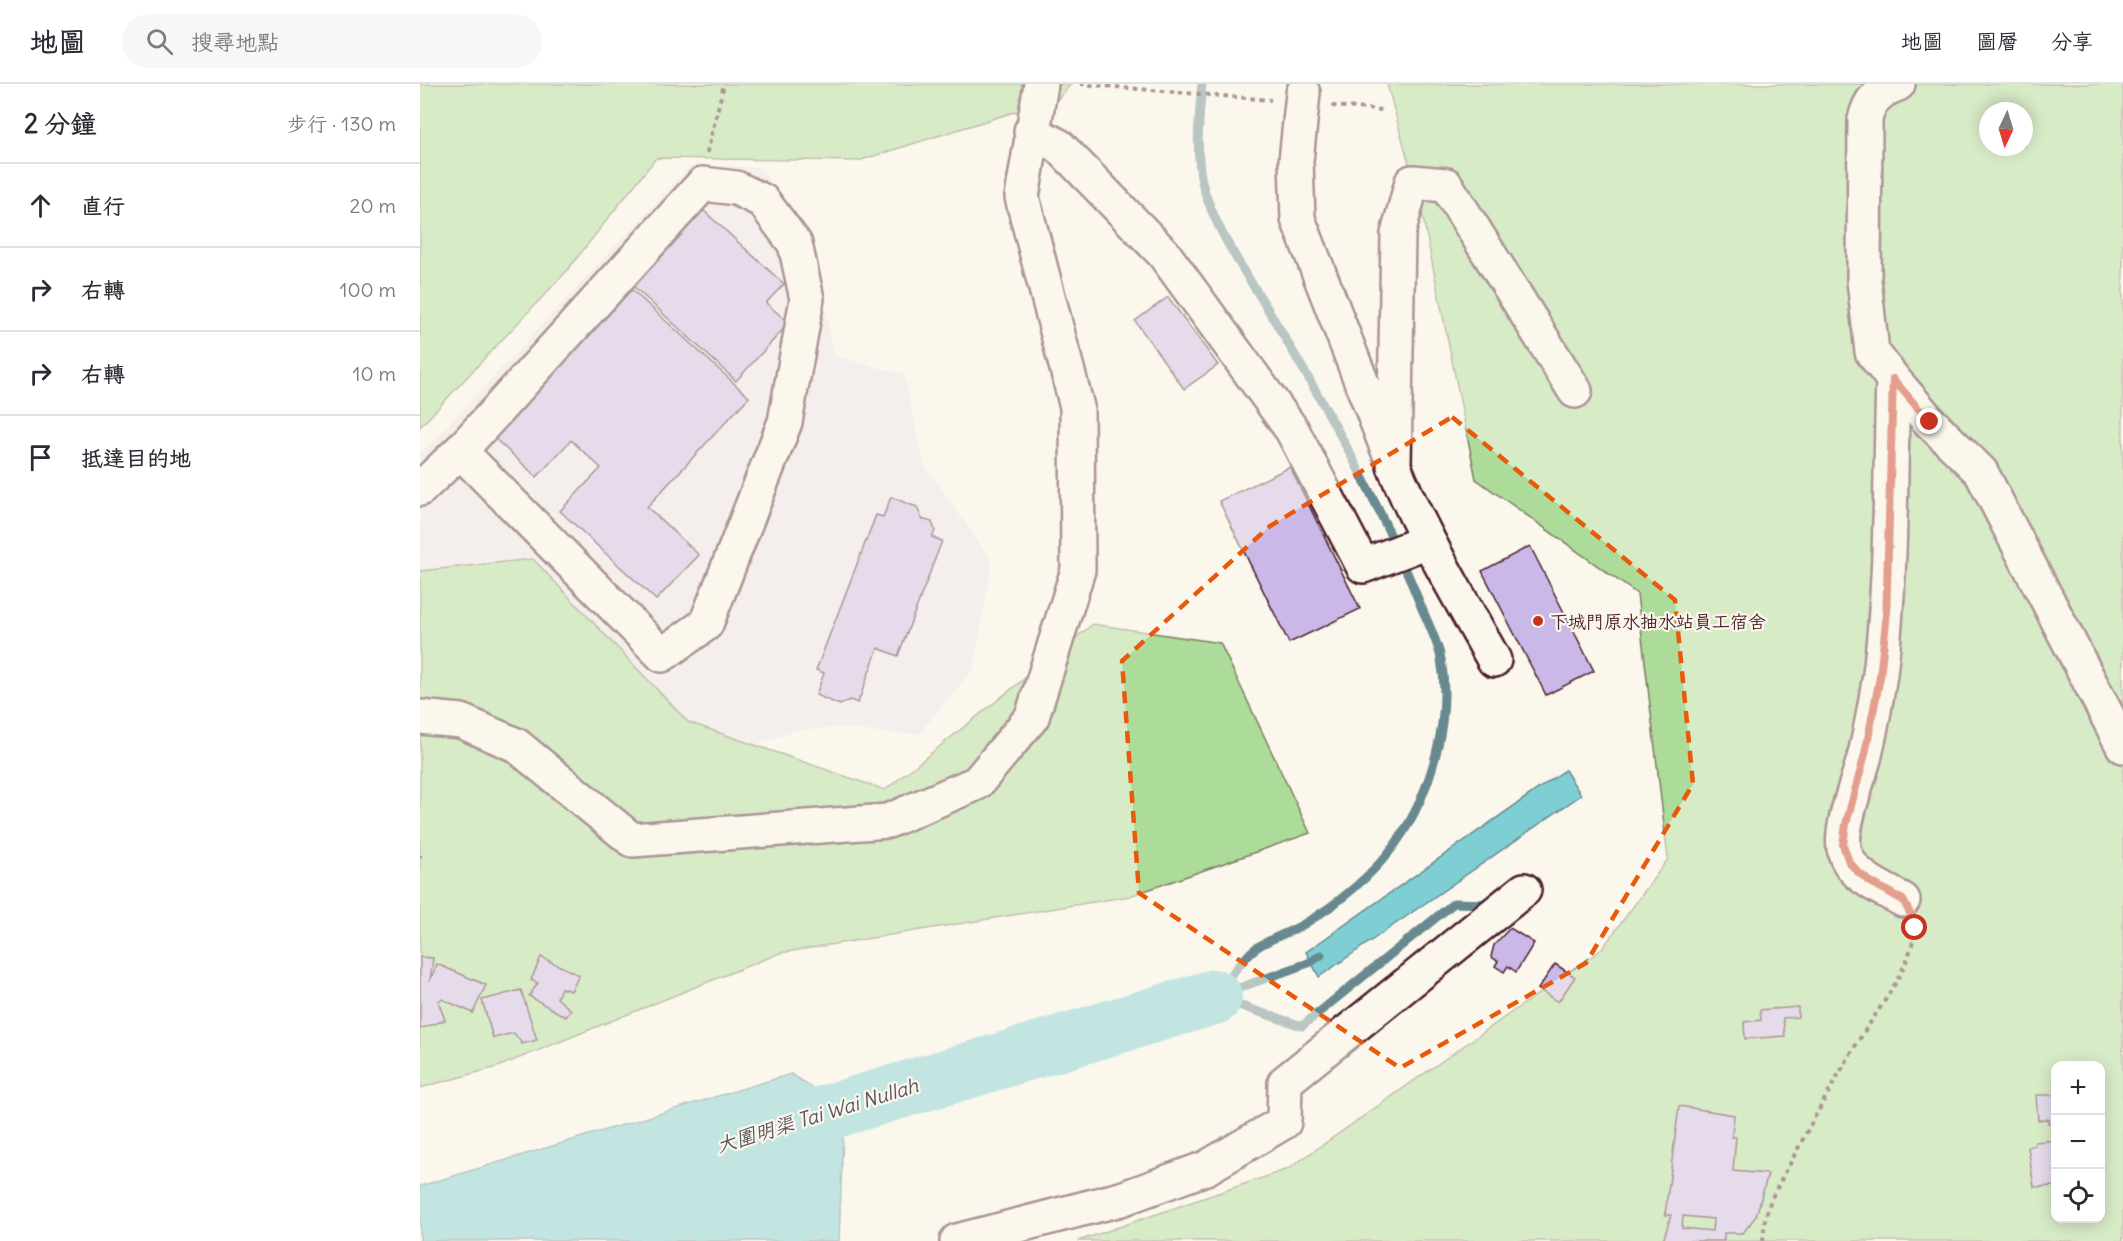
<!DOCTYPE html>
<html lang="zh-TW">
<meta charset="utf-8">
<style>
body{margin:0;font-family:Delius,"LXGW WenKai TC",sans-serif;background:#f7f7f7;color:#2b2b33}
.controls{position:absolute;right:18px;bottom:18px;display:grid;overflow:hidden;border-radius:12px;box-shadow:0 3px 15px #0003}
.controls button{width:54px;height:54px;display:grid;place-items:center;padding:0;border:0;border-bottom:2px solid #e1e1e2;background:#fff;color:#2b2b33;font:30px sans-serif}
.compass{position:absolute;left:1559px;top:18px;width:54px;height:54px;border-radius:50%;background:#fff;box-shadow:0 3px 15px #0003;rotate:184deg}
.stop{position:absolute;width:18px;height:18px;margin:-14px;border:4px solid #c8321e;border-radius:50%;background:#fff}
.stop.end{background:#c8321e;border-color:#fff;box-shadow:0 2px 6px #0008}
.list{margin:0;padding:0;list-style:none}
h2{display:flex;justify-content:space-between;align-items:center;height:78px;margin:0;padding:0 24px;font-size:26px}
h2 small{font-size:20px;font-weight:400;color:#7c7c81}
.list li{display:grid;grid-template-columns:39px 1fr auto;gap:18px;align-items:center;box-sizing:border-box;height:84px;padding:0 24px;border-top:2px solid #e1e1e2}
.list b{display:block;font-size:22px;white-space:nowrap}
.list em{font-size:20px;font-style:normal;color:#7c7c81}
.icon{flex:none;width:33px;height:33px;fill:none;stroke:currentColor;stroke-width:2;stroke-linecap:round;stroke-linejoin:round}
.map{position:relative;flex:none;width:1703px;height:1157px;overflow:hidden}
header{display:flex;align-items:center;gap:36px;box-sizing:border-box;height:84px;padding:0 30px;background:#fff;border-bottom:2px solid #e1e1e2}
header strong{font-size:28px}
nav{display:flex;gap:33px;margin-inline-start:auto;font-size:21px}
.search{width:420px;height:54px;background:#f7f7f7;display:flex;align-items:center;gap:15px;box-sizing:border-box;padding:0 21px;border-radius:33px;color:#7c7c81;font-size:22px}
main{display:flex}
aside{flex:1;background:#fff}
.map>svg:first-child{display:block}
</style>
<header>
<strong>地圖</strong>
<div class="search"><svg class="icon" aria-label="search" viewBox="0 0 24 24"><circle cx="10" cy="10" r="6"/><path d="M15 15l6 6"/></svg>搜尋地點</div>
<nav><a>地圖</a><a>圖層</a><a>分享</a></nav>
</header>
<main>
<aside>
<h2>2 分鐘<small>步行 · 130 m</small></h2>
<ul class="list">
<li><svg class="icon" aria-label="ahead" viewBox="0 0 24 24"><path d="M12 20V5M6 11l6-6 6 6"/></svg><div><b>直行</b></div><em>20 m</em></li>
<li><svg class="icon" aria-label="right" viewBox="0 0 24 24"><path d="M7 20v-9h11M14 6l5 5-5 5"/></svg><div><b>右轉</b></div><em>100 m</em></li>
<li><svg class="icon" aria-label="right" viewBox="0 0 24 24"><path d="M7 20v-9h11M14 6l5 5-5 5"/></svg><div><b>右轉</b></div><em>10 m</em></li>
<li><svg class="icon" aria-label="arrive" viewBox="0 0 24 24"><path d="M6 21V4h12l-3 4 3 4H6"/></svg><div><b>抵達目的地</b></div></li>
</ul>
</aside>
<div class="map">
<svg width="1703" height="1157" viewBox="0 0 1703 1157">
<rect width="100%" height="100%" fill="#fbf7ec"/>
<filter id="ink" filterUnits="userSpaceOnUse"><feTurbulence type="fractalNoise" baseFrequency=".0167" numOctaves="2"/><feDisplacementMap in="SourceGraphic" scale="12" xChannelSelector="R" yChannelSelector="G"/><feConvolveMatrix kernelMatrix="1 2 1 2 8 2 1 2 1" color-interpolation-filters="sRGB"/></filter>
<g filter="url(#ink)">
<path fill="#ece4eb" d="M270,82L338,83L392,148L414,272L484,290L504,380L572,477L554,584L499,650L463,649L422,644L377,646L312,670L0,526V368L6,364Z"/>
<g fill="#addb9a" stroke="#7c7d62" stroke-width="1.5" fill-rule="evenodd">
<path d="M0,0H651L639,14L438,77L236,74L145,189L0,343Z"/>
<path d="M967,0H1703V1157H658L868,1085L1182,865L1248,775L1217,510L1056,395L1000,119ZM1568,27H1604V63H1568ZM1636,982H1680V1134H1636Z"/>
<path d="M113,475L268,638L465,706L673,540L800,559L890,749L710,812L360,869L77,983L0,1004V487Z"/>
</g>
<g fill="#7ecfd4" stroke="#698990" stroke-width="1.5">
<path d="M1145,686L1161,711L899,893L886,868Z"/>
<path d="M371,990L424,1023L419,1157H0V1102Z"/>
</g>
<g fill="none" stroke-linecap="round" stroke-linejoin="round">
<g stroke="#698990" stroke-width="9">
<path d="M782,0C779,32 775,70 783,102C797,151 828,191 853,234C907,324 959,417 998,515C1005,533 1018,557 1021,575C1032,635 1011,710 976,759C954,790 918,820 884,840C869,849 851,854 836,864C824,872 805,900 794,913"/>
<path d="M797,912L891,878L901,871"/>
<path d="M794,913L882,942L1034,819L1069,820"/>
</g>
<path stroke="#7ecfd4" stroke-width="56" d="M352,1045L794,913"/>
</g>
<g fill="#cab8e8" stroke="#4a1f2b" stroke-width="1.5" fill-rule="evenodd">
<path d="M283,126L364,200L346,219L369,239L316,297L213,202Z"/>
<path d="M211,205L329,313L227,423L279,471L236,516L140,427L181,384L151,356L117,393L73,353Z"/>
<path d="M748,213L798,281L764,305L715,237Z"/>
<path d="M870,383L940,525L869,559L799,417Z"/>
<path d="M471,413L497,423L502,435L512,438L515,447L512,453L522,457L478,572L458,564L438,619L430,616L420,621L396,611L404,589L396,586L456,431L463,433Z"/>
<path d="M1110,462L1174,587L1126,611L1062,487Z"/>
<path d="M1090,844L1114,859L1096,888L1088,882L1084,888L1075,882L1078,877L1071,873L1074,861Z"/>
<path d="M0,873L13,874L10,897L17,880L66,901L53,929L22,915L18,917L25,936L0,945Z"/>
<path d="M121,873L159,891L151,907L141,904L137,914L151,926L146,933L109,912L118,899L111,896Z"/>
<path d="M1135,880L1155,893L1138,918L1118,905Z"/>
<path d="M101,906L117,956L102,960L94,949L73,954L62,916Z"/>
<path d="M1378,923V933L1363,934L1365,952L1325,955L1324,938L1341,936L1340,926Z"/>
<path d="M1616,1011H1636V1048L1635,1038L1628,1039V1035L1618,1036Z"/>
<path d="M1259,1022L1314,1031L1312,1053H1316L1313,1087L1348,1090L1336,1132L1323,1149H1304V1157H1243L1251,1131H1245ZM1263,1132L1293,1135L1292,1147L1262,1144Z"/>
<path d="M1636,1056V1102L1614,1103L1608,1063L1615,1061V1058Z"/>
</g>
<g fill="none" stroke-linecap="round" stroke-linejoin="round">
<defs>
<g id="minor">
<path d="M1478,0C1459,7 1449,16 1445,36L1444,196L1452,268L1473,295L1510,338L1561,388L1703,662"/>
<path d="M883,9L876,77L878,135L968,366"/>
<path d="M611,47L639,62L744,170L872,346L943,482L1008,457"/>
<path d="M1473,295C1470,393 1472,493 1460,590C1456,617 1451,645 1445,671C1439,695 1420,741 1424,764C1428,791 1461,804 1483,816"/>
<path d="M0,405L40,367L283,100L316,104L343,117L375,160L387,215L365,338L286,540L242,571L40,367"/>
<path d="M1074,576C1039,512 1001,450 974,382L978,150L992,98L1026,101L1155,307"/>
<path d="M0,633L41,637L96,661L212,756L468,737L557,699L612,633L658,486L657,323L602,113L621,0"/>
<path d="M537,1157L701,1115L786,1084L864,1038L865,998L1104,806"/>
</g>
</defs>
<use href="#minor" stroke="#4a1f2b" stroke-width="38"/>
<g stroke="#4a1f2b" stroke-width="4" stroke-dasharray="4.5 4.5" stroke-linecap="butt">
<path d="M660,0L851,16"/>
<path d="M912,22L962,26"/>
<path d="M287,69L304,0"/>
<path d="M0,771V774"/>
<path d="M1343,1157L1345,1135L1351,1115C1378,1065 1404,1014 1433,966C1454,929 1491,888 1495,844"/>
</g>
<use href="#minor" stroke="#fbf7ec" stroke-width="33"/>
</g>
</g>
<g fill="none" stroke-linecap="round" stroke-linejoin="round" filter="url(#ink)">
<path stroke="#c8321e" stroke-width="8" d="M1495,844L1492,833L1483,816L1449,797L1438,788L1429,778L1423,761L1426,740L1445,670L1460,593L1466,538L1473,295L1510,338"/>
</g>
<path d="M0 0H1703V1157H0ZM1032,333L1255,516L1273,700L1166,879L980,984L719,809L702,577L850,442Z" fill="#fbf7ec" fill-opacity=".55" fill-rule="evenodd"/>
<path fill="none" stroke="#e8590c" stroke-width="4.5" stroke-dasharray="12 8" stroke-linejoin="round" d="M1032,333L1255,516L1273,700L1166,879L980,984L719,809L702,577L850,442Z"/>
<circle fill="#c8321e" stroke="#fbf7ec" stroke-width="2" cx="1118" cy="537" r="6"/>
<g text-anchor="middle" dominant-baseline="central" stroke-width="4.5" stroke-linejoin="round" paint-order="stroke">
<g font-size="18" fill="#4a1f2b" stroke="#fbf7ec" text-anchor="start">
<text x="1130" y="537">下城門原水抽水站員工宿舍</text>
</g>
<g font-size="20" font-style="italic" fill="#5a545e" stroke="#fbf7ec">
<text transform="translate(397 1031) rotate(-17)">大圍明渠 Tai Wai Nullah</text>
</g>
</g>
</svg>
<div class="controls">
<button>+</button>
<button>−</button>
<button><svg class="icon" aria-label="locate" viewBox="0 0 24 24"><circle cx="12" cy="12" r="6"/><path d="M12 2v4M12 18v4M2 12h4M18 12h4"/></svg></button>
</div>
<svg class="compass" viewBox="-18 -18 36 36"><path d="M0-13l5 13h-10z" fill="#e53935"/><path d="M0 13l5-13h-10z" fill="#7c7c81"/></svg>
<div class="stop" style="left:1495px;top:844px"></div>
<div class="stop end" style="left:1510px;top:338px"></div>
</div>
</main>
